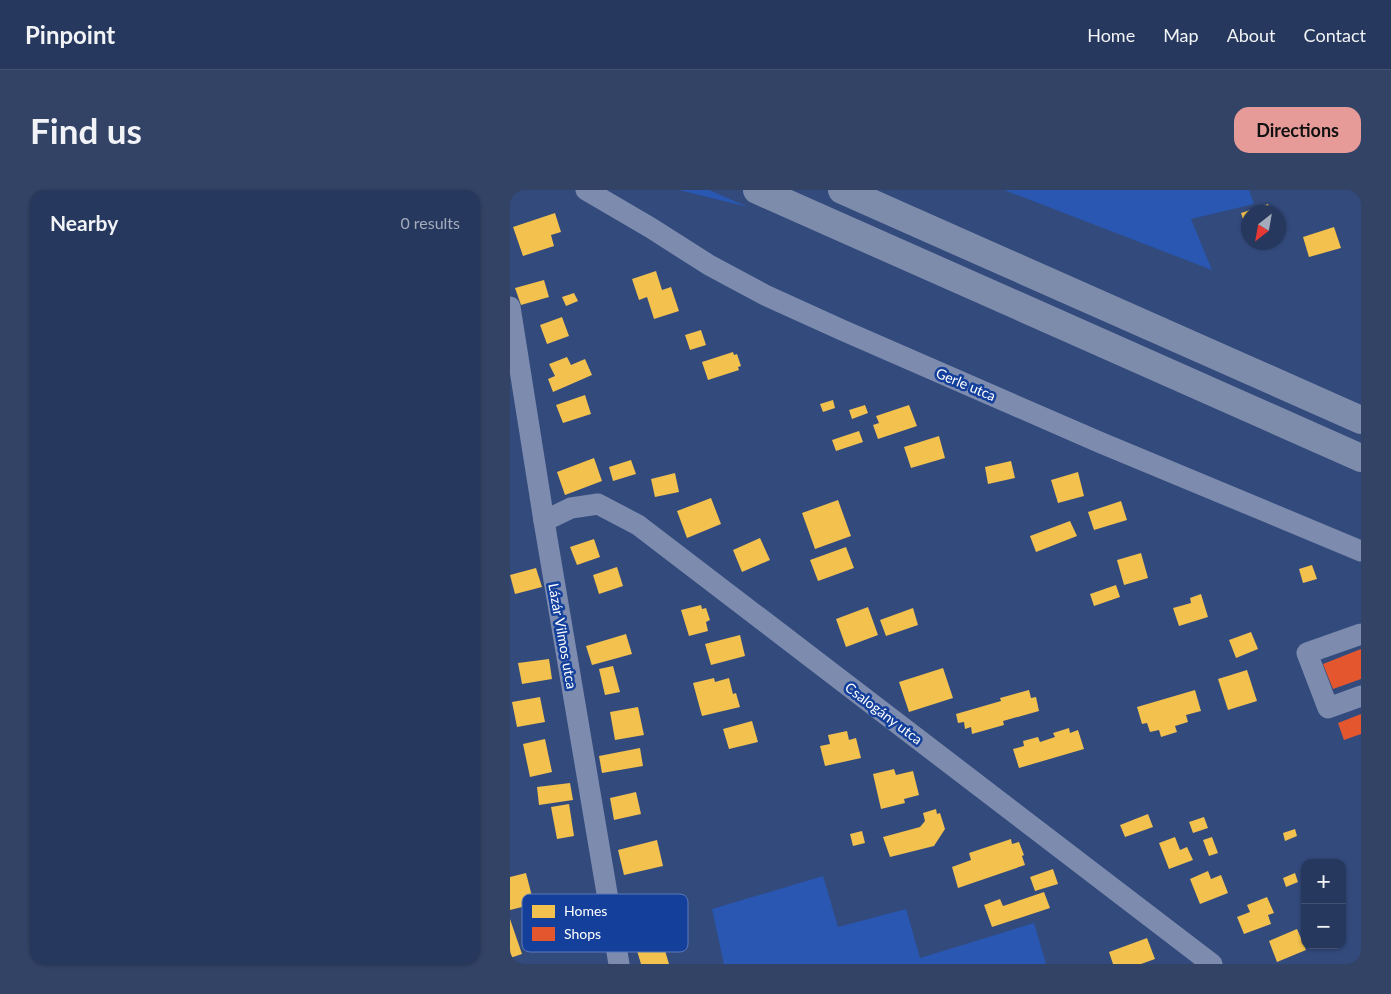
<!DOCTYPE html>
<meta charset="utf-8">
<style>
body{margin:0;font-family:Lato,sans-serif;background:#324366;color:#f1f3f6}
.controls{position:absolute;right:15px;bottom:15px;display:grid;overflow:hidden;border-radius:10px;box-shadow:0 1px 4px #0004}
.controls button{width:45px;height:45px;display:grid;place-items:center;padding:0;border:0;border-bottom:1px solid #425272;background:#26385d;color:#f1f3f6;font:25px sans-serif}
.compass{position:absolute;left:731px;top:15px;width:45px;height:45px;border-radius:50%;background:#26385d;box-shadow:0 1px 4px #0004;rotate:211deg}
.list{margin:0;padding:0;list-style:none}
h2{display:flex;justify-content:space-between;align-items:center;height:65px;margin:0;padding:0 20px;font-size:21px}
h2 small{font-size:16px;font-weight:400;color:#a4acbc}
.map{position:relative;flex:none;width:851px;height:774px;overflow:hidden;border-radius:15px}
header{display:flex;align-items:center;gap:30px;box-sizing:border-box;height:70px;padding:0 25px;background:#26385d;border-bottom:1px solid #425272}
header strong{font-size:24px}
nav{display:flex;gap:28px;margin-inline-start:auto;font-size:18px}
.intro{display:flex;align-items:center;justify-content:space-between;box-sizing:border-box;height:120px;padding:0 30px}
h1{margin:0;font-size:35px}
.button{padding:12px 22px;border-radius:15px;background:#e69b98;color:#111;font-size:18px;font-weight:700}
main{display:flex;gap:30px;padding:0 30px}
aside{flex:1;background:#26385d;border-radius:15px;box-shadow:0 1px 4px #0004}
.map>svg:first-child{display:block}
</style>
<header>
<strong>Pinpoint</strong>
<nav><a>Home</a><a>Map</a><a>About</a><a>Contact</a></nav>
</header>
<div class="intro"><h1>Find us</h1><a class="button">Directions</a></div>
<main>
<aside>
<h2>Nearby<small>0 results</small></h2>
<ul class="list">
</ul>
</aside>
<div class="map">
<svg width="851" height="774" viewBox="0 0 851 774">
<rect width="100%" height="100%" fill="#334a7c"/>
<g fill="#2957b1">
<path d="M169,0H199L238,17Z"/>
<path d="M494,0H739L744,14L681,29L702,80Z"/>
<path d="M313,686L328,737L396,719L410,768L524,733L536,774H214L202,719Z"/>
</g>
<g fill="#f2c14e">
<path d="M758,14L761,22H738V44L731,23Z"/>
<path d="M45,23L51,42L41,45L44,56L13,66L3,37Z"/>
<path d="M824,37L831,58L799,67L793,47Z"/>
<path d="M146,81L152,100L161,97L169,121L144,129L137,107L129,110L122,89Z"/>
<path d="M34,90L39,107L11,115L5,98Z"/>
<path d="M64,103L68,111L56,116L52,107Z"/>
<path d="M52,127L59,146L37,154L30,135Z"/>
<path d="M191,140L196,155L180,160L175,145Z"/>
<path d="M223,162L224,165L227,164L231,176L228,177L229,180L198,190L192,172Z"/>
<path d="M57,167L61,175L75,169L82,185L43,202L38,189L45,186L39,174Z"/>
<path d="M75,205L81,224L53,233L46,215Z"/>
<path d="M323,210L325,218L313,222L310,214Z"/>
<path d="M355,215L358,223L342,229L339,220Z"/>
<path d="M399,215L407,236L368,249L363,235L369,233L366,226Z"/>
<path d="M349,241L353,252L326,261L322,250Z"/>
<path d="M429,246L435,268L401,278L394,257Z"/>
<path d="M84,268L92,291L55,305L47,282Z"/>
<path d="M121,270L126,284L103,291L99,277Z"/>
<path d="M501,271L505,288L478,294L475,277Z"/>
<path d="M568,282L574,306L548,313L541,290Z"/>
<path d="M165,283L169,302L145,307L141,289Z"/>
<path d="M201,308L211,334L177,348L167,321Z"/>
<path d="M328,310L341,346L305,359L292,323Z"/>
<path d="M611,311L617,330L584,340L578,322Z"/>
<path d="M560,331L567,346L526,362L520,346Z"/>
<path d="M250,348L260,370L232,382L223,360Z"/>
<path d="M84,349L90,367L67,375L60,357Z"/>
<path d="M336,357L344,378L308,391L300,370Z"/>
<path d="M631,363L638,388L614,395L607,370Z"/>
<path d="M802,375L807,389L793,393L789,379Z"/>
<path d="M107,377L113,396L89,404L83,385Z"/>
<path d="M26,378L32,397L5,404L0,385Z"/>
<path d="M606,395L610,407L584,416L580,404Z"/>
<path d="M691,404L698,427L669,436L663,418L681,413L680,408Z"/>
<path d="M191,415L192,419L196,418L200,430L196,432L198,441L179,446L171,420Z"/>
<path d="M358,417L368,445L336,457L326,429Z"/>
<path d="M403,418L408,435L376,446L370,430Z"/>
<path d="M741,442L748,459L726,468L719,450Z"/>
<path d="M116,444L122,464L82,475L76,456Z"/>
<path d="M230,445L235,466L201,475L195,454Z"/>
<path d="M39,469L42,489L12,494L8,473Z"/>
<path d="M103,476L110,502L95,505L89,479Z"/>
<path d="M433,478L443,508L399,522L389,492Z"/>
<path d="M737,480L747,511L718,520L708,489Z"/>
<path d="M204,488L205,492L219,488L223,504L226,503L230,517L192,526L183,493Z"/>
<path d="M519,500L521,508L526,507L529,521L493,531L494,535L462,544L461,537L455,539L454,532L448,533L446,524L491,511L490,508Z"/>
<path d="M685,500L691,521L676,525L678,532L665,536L667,542L651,547L649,540L640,542L637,533L632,534L627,517Z"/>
<path d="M30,507L35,532L7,537L2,512Z"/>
<path d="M128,517L134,545L105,550L100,522Z"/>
<path d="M242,531L248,552L219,559L213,539Z"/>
<path d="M559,538L560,543L568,540L574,559L509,578L503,559L514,556L513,551L528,547L530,552L545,547L543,543Z"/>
<path d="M337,541L339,550L346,548L351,568L315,576L310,556L320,554L318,545Z"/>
<path d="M35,549L42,582L20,587L13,554Z"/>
<path d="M130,558L133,576L92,583L89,566Z"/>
<path d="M384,579L386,585L403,581L409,605L394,609L395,613L371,619L363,584Z"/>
<path d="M60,593L63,610L29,615L27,597Z"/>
<path d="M126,602L131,624L104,630L100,608Z"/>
<path d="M59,614L64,646L47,649L41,617Z"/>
<path d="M426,619L427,624L430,623L435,639L424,656L380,667L373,647L410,637L415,631L413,623Z"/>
<path d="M638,624L643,637L615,647L610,635Z"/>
<path d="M694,627L698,638L683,643L679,632Z"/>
<path d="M785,639L787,646L775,651L773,643Z"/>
<path d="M352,641L355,653L343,656L340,644Z"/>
<path d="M665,647L670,660L677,657L683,670L659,679L649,653Z"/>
<path d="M702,647L708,663L699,666L693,650Z"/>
<path d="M501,649L502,654L509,652L514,665L512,666L515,675L448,698L442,677L461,670L459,663Z"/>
<path d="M147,650L153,676L114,685L108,660Z"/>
<path d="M543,679L548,694L525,701L520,687Z"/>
<path d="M698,681L701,689L711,685L718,703L690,714L680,689Z"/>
<path d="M16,683L24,714L0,720V687Z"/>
<path d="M785,683L788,692L776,697L773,688Z"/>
<path d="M534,702L540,718L482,737L474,715L490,709L493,716Z"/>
<path d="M757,707L764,723L758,725L761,734L734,744L727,727L740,722L737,715Z"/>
<path d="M0,729L12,764L0,768Z"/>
<path d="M787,739L796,760L767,772L759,751Z"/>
<path d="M151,747L159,774H131L125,754Z"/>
<path d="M637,748L645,769L631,774H603L599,762Z"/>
</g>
<g fill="#e4572e">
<path d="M851,459V489L823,499L813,474Z"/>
<path d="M851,524V544L834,550L828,533Z"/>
</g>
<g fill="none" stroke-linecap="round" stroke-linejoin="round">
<g stroke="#7d8cae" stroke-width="21">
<path d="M76,0L141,38L199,75L255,105L332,140L589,252L851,361"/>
<path d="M0,117L34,331L109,774"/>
<path d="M34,331L61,318L88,314L128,335L702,774"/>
<path d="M851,444L797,463L818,518L851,506"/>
</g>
<g stroke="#7e8cac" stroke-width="28">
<path d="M247,0L851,268"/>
<path d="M332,0L851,230"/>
</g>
</g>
<g text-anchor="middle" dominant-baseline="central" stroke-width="5" stroke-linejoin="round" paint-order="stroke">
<g font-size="14" fill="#fff" stroke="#14409b">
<text transform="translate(456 194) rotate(23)">Gerle utca</text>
<text transform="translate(53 446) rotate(80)">Lázár Vilmos utca</text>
<text transform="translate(374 523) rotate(37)">Csalogány utca</text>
</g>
</g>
<rect x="12" y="704" width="166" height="58" rx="8" fill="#14409b" stroke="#5a79b9" stroke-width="1"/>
<rect x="22" y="715" width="23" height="13" fill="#f2c14e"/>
<rect x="22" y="737" width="23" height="14" fill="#e4572e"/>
<g font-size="14" fill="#fff">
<text x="54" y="726">Homes</text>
<text x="54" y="749">Shops</text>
</g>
</svg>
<div class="controls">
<button>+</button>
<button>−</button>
</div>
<svg class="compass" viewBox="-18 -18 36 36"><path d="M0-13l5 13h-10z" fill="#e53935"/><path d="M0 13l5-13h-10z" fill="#a4acbc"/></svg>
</div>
</main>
